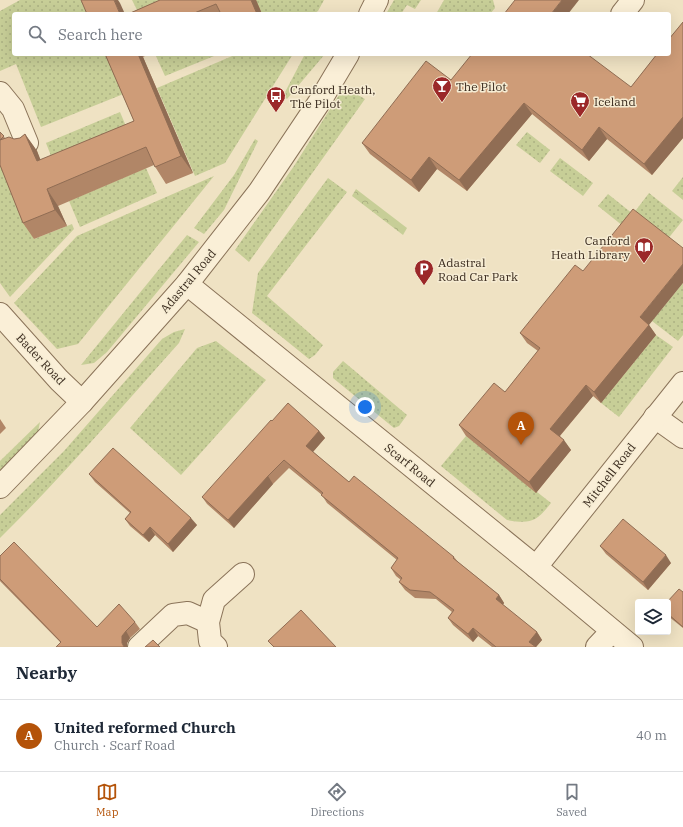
<!DOCTYPE html>
<meta charset="utf-8">
<style>
body{margin:0;font-family:"IBM Plex Serif",serif;background:#f2f2f3;color:#1f2937}
.controls{position:absolute;right:12px;bottom:12px;display:grid;overflow:hidden;border-radius:4px;box-shadow:0 4px 16px #0002}
.controls button{width:36px;height:36px;display:grid;place-items:center;padding:0;border:0;border-bottom:1px solid #e0e1e3;background:#fff;color:#1f2937;font:20px sans-serif}
.you{position:absolute;left:365px;top:407px;width:14px;height:14px;margin:-10px;border:3px solid #fff;border-radius:50%;background:#1a73e8;box-shadow:0 0 0 6px #1a73e833}
.badge{display:grid;place-items:center;width:26px;height:26px;border-radius:50%;background:#b45309;color:#fff;font-size:13px;font-weight:700}
.pin{position:absolute;translate:-50% -33px;filter:drop-shadow(0 1px 2px #0008)}
.pin::after{content:'';position:absolute;top:21px;width:14px;height:12px;background:inherit;clip-path:polygon(0 0,100% 0,50% 100%)}
.list{margin:0;padding:0;list-style:none}
h2{display:flex;justify-content:space-between;align-items:center;height:52px;margin:0;padding:0 16px;font-size:17px}
h2 small{font-size:13px;font-weight:400;color:#747a83}
.list li{display:grid;grid-template-columns:26px 1fr auto;gap:12px;align-items:center;box-sizing:border-box;height:72px;padding:0 16px;border-top:1px solid #e0e1e3}
.list b{display:block;font-size:15px;white-space:nowrap}
.list p{margin:0;font-size:13px;white-space:nowrap;color:#747a83}
.list em{font-size:13px;font-style:normal;color:#747a83}
.icon{flex:none;width:22px;height:22px;fill:none;stroke:currentColor;stroke-width:2;stroke-linecap:round;stroke-linejoin:round}
.map{position:relative;flex:none;width:683px;height:647px;overflow:hidden}
.search{position:absolute;background:#fff;box-shadow:0 4px 16px #0002;left:12px;right:12px;top:12px;height:44px;display:flex;align-items:center;gap:10px;box-sizing:border-box;padding:0 14px;border-radius:4px;color:#747a83;font-size:15px}
.sheet{height:124px;background:#fff}
nav{display:flex;justify-content:space-around;align-items:center;box-sizing:border-box;height:56px;border-top:1px solid #e0e1e3;background:#fff;font-size:11px;color:#747a83}
nav a{display:grid;justify-items:center;gap:2px}
nav .on{color:#b45309}
.map>svg:first-child{display:block}
</style>
<div class="map">
<svg width="683" height="647" viewBox="0 0 683 647">
<defs>
<pattern id="grass-dots" width="8" height="8" patternUnits="userSpaceOnUse"><rect width="8" height="8" fill="#c7ce97"/><path d="M2 2h.1M6 6h.1" fill="none" stroke="#acb182" stroke-width="1.8" stroke-linecap="round"/></pattern>
<pattern id="forest-crowns" width="20" height="18" patternUnits="userSpaceOnUse"><rect width="20" height="18" fill="#c7ce97"/><path d="M2 6a3 3 0 1 1 6 0M12 15a3 3 0 1 1 6 0" fill="none" stroke="#acb182"/></pattern>
</defs>
<rect width="100%" height="100%" fill="#efe2c3"/>
<g fill="url(#grass-dots)">
<path d="M20,0H94V14H14V54H109L126,93L41,127L16,64L0,71V11Z"/>
<path d="M132,0H208L139,14Z"/>
<path d="M255,0H324L318,11L313,14H261Z"/>
<path d="M394,0H421L415,9L407,5L401,14H386Z"/>
<path d="M444,0H493L495,8L490,14H436Z"/>
<path d="M155,54H219L165,76Z"/>
<path d="M237,54H293L225,163L195,176L157,88Z"/>
<path d="M305,54H325L287,99L283,96Z"/>
<path d="M344,87L365,99L249,262L235,250L294,166Z"/>
<path d="M120,112L133,143L58,174L46,143Z"/>
<path d="M527,132L550,150L540,163L516,145Z"/>
<path d="M255,139L258,141L224,210L204,234L194,228L234,175Z"/>
<path d="M560,158L593,183L583,196L550,171Z"/>
<path d="M0,162L34,239L72,224L74,229L10,297L0,283Z"/>
<path d="M146,168L157,193L80,227L69,201Z"/>
<path d="M214,176L78,344L57,349L14,303L77,236Z"/>
<path d="M683,177V200L672,191Z"/>
<path d="M328,178L347,192L267,296L323,345L315,355L309,359L252,313L258,273Z"/>
<path d="M649,193L683,220L667,240L623,226L598,206L608,194L633,214Z"/>
<path d="M187,235L199,242L107,352L94,363L81,365Z"/>
<path d="M683,283V335L678,341L652,321Z"/>
<path d="M185,329L179,343C120,409 63,476 0,538V515L64,451L162,339L174,332Z"/>
<path d="M656,335L673,347L619,417L601,403Z"/>
<path d="M216,341L266,380L181,475L130,428L197,348Z"/>
<path d="M343,361L407,415L399,426L394,428L333,378V372Z"/>
<path d="M40,422L38,432L30,442L0,471V461Z"/>
<path d="M466,436L551,503C536,522 531,524 507,520L441,466Z"/>
</g>
<path fill="url(#forest-crowns)" d="M356,189L407,228L403,235L352,196Z"/>
<g fill="none" stroke-linecap="round" stroke-linejoin="round">
<defs>
<g id="minor">
<path d="M370,14L377,0"/>
<path d="M622,14L633,0"/>
<path d="M0,93L13,109L27,143"/>
<path d="M187,284L536,567L632,647"/>
<path d="M0,314L59,380L82,402"/>
<path d="M655,417L683,437"/>
<path d="M0,487L82,402L187,284L259,192L320,101L348,54"/>
<path d="M536,567L683,383"/>
<path d="M139,647L173,615L188,613L208,622"/>
<path d="M216,647L210,641L208,622L214,600L243,574"/>
<path d="M597,647L612,631"/>
</g>
</defs>
<use href="#minor" stroke="#8a7359" stroke-width="24"/>
<use href="#minor" stroke="#faefd7" stroke-width="22"/>
</g>
<g fill="#b18667">
<path d="M160,0H256L262,14H128Z"/>
<path d="M683,22V138L652,175L607,139L589,161L532,114L467,191L437,169L419,192L370,154L362,143L451,80L631,87Z"/>
<path d="M105,54H149L143,57L193,173L166,184L154,165L58,206L67,226L34,239L23,223L0,165V132L5,138L14,139L20,138L25,134L37,151L40,160L134,121Z"/>
<path d="M649,325L656,335L601,403L593,396L560,436L571,450L536,493L466,436L459,425L505,392L538,351L527,343L520,333Z"/>
<path d="M0,419L6,428L0,434Z"/>
<path d="M319,431L325,438L313,452L349,482L454,557L458,562L499,595L504,603L503,605L537,632L542,640L536,647H492L478,636L473,642L453,625L448,618L452,612L436,599L415,598L405,590L399,582L401,580L396,576L391,568L397,560L327,503L322,495L289,468L273,484L234,528L207,504L202,497Z"/>
<path d="M89,474L197,525L173,552L155,535L149,542L130,526L125,519L130,513L95,482Z"/>
<path d="M600,546L671,563L648,590L606,554Z"/>
<path d="M0,556L97,627L135,622L140,629L130,638L127,643L60,642L0,581Z"/>
<path d="M683,592V628L668,616V602Z"/>
</g>
<g fill="#906d54">
<path d="M114,0H118L120,3L125,14H120Z"/>
<path d="M251,0H256L262,14H257Z"/>
<path d="M562,0H579L568,14H551Z"/>
<path d="M138,54H141L143,57L193,173L181,156Z"/>
<path d="M524,103L532,114L467,191L459,180Z"/>
<path d="M683,117V138L652,175L644,164Z"/>
<path d="M599,127L607,139L589,161L582,150Z"/>
<path d="M25,134L37,151L48,178L37,161Z"/>
<path d="M429,157L437,169L419,192L411,180Z"/>
<path d="M47,189L58,206L67,226L55,210Z"/>
<path d="M683,264V283L649,325L656,335L601,403L594,392L640,317Z"/>
<path d="M586,385L593,396L557,439L550,429Z"/>
<path d="M319,431L325,438L311,454L306,446Z"/>
<path d="M564,440L571,450L536,493L529,482Z"/>
<path d="M268,476L273,484L234,528L228,520Z"/>
<path d="M191,518L197,525L173,552L168,544Z"/>
<path d="M150,527L155,535L149,542L143,535Z"/>
<path d="M666,555L671,563L648,590L643,582Z"/>
<path d="M499,595L504,603L501,607L496,599Z"/>
<path d="M473,628L478,636L473,642L468,634Z"/>
<path d="M126,631L130,638L127,643V647H124L122,643V636Z"/>
<path d="M537,632L542,640L536,647L529,642Z"/>
</g>
<g fill="#ce9c78" stroke="#906d54">
<path d="M81,0H114L120,14H87Z"/>
<path d="M160,0H251L257,14H221L216,4L192,14H128Z"/>
<path d="M515,0H562L551,14H504Z"/>
<path d="M683,22V117L644,164L599,127L582,150L524,103L459,180L429,157L411,180L362,143L426,61L451,80L472,54H587L631,87L657,54H669V39Z"/>
<path d="M105,54H138L181,156L155,167L146,147L47,189L55,210L23,223L0,165V140L9,137L14,139L20,138L25,134L37,161L134,121Z"/>
<path d="M0,132L4,136L0,140Z"/>
<path d="M633,209L683,248V264L640,317L649,325L594,392L586,385L550,429L564,440L529,482L459,425L494,383L505,392L540,348L520,333L575,265L583,271Z"/>
<path d="M288,403L319,431L306,446L349,482L354,476L454,557L453,558L499,595L496,599L537,632L529,642L536,647H496L473,628L468,634L448,618L454,610L430,592L410,590L399,582L402,578L391,568L398,558L321,495L323,493L284,460L268,476L228,520L202,497L271,420L272,421Z"/>
<path d="M113,448L191,518L168,544L150,527L143,535L125,519L131,512L89,474Z"/>
<path d="M623,519L666,555L643,582L600,546Z"/>
<path d="M14,542L97,627L119,604L135,622L126,631L122,636V643L124,647H56L61,642L0,579V556Z"/>
<path d="M679,589L683,592V627L668,614V602H667Z"/>
<path d="M301,610L336,647H274L268,641Z"/>
<path d="M153,640L160,647H145Z"/>
</g>
<defs>
<symbol id="bar-pin" viewBox="-11 -11 22 30"><path d="M0 17L-7.5 6A9.5 9.5 0 1 1 7.5 6Z" fill="#9b2829" stroke="#f6ecd3"/><path d="M-6-5H6L.8 .8V4.5H3.5V6h-7V4.5H-.8V.8Z" fill="#fff"/></symbol>
<symbol id="bus-pin" viewBox="-11 -11 22 30"><path d="M0 17L-7.5 6A9.5 9.5 0 1 1 7.5 6Z" fill="#9b2829" stroke="#f6ecd3"/><path d="M-5-6H5V4H4V6H2V4H-2V6H-4V4H-5ZM-3.5-4V0h7V-4ZM-3.5 1.2v1.5H-2V1.2ZM2 1.2v1.5H3.5V1.2Z" fill="#fff"/></symbol>
<symbol id="supermarket-pin" viewBox="-11 -11 22 30"><path d="M0 17L-7.5 6A9.5 9.5 0 1 1 7.5 6Z" fill="#9b2829" stroke="#f6ecd3"/><path d="M-6-5.5h2.5l.6 2H6L4.5 2H-2.5L-4.4-4H-6ZM-1.5 3.2a1.3 1.3 0 1 0 .1 0ZM3 3.2a1.3 1.3 0 1 0 .1 0Z" fill="#fff"/></symbol>
<symbol id="library-pin" viewBox="-11 -11 22 30"><path d="M0 17L-7.5 6A9.5 9.5 0 1 1 7.5 6Z" fill="#9b2829" stroke="#f6ecd3"/><path d="M-6-4Q-3-5.5-.7-3.5V5Q-3 3-6 4ZM6-4Q3-5.5 .7-3.5V5Q3 3 6 4Z" fill="#fff"/></symbol>
<symbol id="parking-pin" viewBox="-11 -11 22 30"><path d="M0 17L-7.5 6A9.5 9.5 0 1 1 7.5 6Z" fill="#9b2829" stroke="#f6ecd3"/><path d="M-3.5-5.5H1a3.5 3.5 0 0 1 0 7H-1V5.5H-3.5ZM-1-3.4V-.6H.8a1.4 1.4 0 0 0 0-2.8Z" fill="#fff"/></symbol>
</defs>
<g fill-rule="evenodd">
<use href="#bar-pin" x="431" y="75" width="22" height="30"/>
<use href="#bus-pin" x="265" y="85" width="22" height="30"/>
<use href="#supermarket-pin" x="569" y="90" width="22" height="30"/>
<use href="#library-pin" x="633" y="236" width="22" height="30"/>
<use href="#parking-pin" x="413" y="258" width="22" height="30"/>
</g>
<g text-anchor="middle" dominant-baseline="central" stroke-width="3" stroke-linejoin="round" paint-order="stroke">
<g font-size="12" fill="#3a2b1e" stroke="#f6ecd3" text-anchor="start">
<text x="456" y="86">The Pilot</text>
<text x="290" y="89">Canford Heath,<tspan x="290" dy="14">The Pilot</tspan></text>
<text x="594" y="101">Iceland</text>
<text x="630" y="240" text-anchor="end">Canford<tspan x="630" dy="14">Heath Library</tspan></text>
<text x="438" y="262">Adastral<tspan x="438" dy="14">Road Car Park</tspan></text>
</g>
<g font-size="12" fill="#3a2b1e" stroke="#f6ecd3">
<text transform="translate(188 281) rotate(-50)">Adastral Road</text>
<text transform="translate(41 359) rotate(47)">Bader Road</text>
<text transform="translate(410 465) rotate(39)">Scarf Road</text>
<text transform="translate(609 475) rotate(-52)">Mitchell Road</text>
</g>
</g>
</svg>
<div class="controls">
<button><svg class="icon" aria-label="layers" viewBox="0 0 24 24"><path d="M12 4l9 5-9 5-9-5zM3 14l9 5 9-5"/></svg></button>
</div>
<div class="you"></div>
<div class="pin badge" style="left:521px;top:445px">A</div>
<div class="search"><svg class="icon" aria-label="search" viewBox="0 0 24 24"><circle cx="10" cy="10" r="6"/><path d="M15 15l6 6"/></svg>Search here</div>
</div>
<section class="sheet">
<h2>Nearby<small></small></h2>
<ul class="list">
<li><span class="badge">A</span><div><b>United reformed Church</b><p>Church · Scarf Road</p></div><em>40 m</em></li>
</ul>
</section>
<nav>
<a class="on"><svg class="icon" aria-label="map" viewBox="0 0 24 24"><path d="M3 6l6-2 6 2 6-2v14l-6 2-6-2-6 2zM9 4v14M15 6v14"/></svg>Map</a>
<a><svg class="icon" aria-label="directions" viewBox="0 0 24 24"><path d="M12 3l9 9-9 9-9-9zM9 14v-3h6M13 9l2 2-2 2"/></svg>Directions</a>
<a><svg class="icon" aria-label="saved" viewBox="0 0 24 24"><path d="M7 4h10v16l-5-4-5 4z"/></svg>Saved</a>
</nav>
